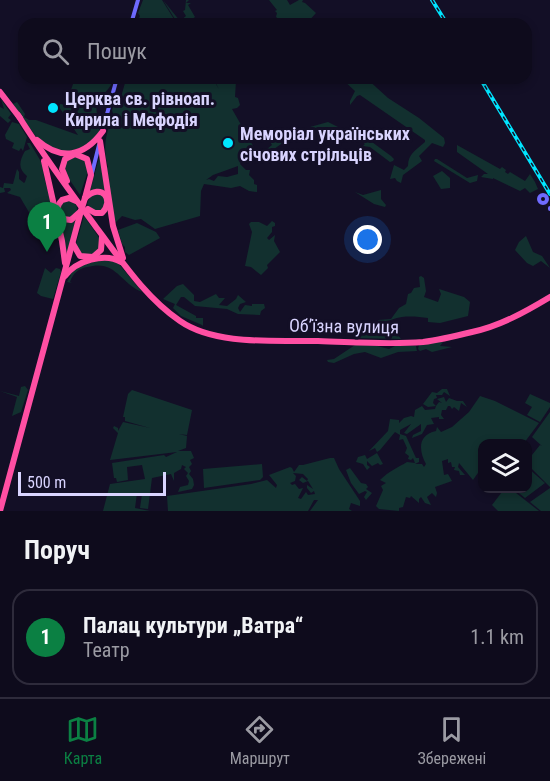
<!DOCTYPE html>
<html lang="uk">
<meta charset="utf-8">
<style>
body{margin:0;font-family:"Roboto Condensed",sans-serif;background:#171425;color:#f1f3f6}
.controls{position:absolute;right:18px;bottom:18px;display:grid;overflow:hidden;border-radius:12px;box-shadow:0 3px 9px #0003}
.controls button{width:54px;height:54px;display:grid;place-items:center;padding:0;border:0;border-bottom:2px solid #2e2b3b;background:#0e0b1c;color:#f1f3f6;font:30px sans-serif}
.scale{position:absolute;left:18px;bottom:15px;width:148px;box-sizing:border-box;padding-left:6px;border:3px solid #d9d4ff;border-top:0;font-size:16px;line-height:21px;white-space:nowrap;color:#d9d4ff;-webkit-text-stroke:4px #130f26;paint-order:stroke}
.you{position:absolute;left:368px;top:240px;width:21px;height:21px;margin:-15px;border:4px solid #fff;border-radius:50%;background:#1a73e8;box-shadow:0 0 0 9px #1a73e833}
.badge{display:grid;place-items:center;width:39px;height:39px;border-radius:50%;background:#0b8043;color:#fff;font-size:20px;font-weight:700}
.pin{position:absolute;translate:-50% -50px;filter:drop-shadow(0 2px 3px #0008)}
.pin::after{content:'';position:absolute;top:32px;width:21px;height:18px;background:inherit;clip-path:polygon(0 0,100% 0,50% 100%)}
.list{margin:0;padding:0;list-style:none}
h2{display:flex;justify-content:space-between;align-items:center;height:78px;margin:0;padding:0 24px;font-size:26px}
h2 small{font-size:20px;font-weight:400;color:#9b9ba3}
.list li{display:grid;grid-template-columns:39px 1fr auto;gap:18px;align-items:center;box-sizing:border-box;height:96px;margin:0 12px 12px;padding:0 12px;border:2px solid #2e2b3b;border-radius:18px}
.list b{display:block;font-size:22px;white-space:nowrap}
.list p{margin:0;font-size:20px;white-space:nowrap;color:#9b9ba3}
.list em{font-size:20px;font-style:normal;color:#9b9ba3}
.icon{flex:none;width:33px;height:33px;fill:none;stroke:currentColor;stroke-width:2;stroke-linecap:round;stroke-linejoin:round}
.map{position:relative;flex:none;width:550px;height:511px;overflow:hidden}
.search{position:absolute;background:#0e0b1c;box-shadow:0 3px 9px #0003;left:18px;right:18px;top:18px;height:66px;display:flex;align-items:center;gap:15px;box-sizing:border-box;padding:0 21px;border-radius:18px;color:#9b9ba3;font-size:22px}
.sheet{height:186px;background:#0e0b1c}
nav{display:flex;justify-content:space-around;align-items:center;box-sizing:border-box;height:84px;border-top:2px solid #2e2b3b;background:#0e0b1c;font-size:16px;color:#9b9ba3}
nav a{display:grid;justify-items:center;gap:3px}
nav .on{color:#0b8043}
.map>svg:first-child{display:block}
</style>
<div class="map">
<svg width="550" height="511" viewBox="0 0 550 511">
<rect width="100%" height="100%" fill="#130f26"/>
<g fill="#12302f" fill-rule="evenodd">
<path d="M143,0H162L177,24H136L140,16L138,13Z"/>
<path d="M163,0L180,21L186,16L183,11L185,10L186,0H189L186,3H191L188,5L195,17L186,24H178Z"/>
<path d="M269,0H287L290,5L299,0H303L302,2L305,3L316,13L306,24H285L276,17L277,13L275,11L277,10Z"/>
<path d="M75,78H114C110,94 87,101 101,122L98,136L85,147L63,152L39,141L13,104L17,102L25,114L24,117L29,120H36L78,135L59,107L60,104L67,105V92L70,93Z"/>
<path d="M133,78H212L219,89L213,78H223L230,84L236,81L235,97L238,98L240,105L237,108L232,109L256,151L243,159L240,164L246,170H250L249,175L254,180V184L257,185V192L249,191L240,186L231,188L204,184L201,191L200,216L155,229L141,219L135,220L122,216L116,222L114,221L106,168L108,167C103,149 105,136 112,118H114L112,110L117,96L121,97L125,83L127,84L134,80ZM238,166V174L227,177L218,176L214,181L209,179L206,180L213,175Z"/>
<path d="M341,78H366L388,98L419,118L444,138L445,143L443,147L432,143L419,156L422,161L403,175L401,183L397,181L395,178L390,179L394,165L404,170L408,166C408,154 416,150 425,142V140L360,95L357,96L350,105V101L355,91Z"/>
<path d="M1,99L11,114L8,118L11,120L8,123L0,116V107L4,109Z"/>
<path d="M12,122L19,124L27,137L23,151L21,148L19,151L12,148L14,143L6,139L5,135Z"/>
<path d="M328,122L352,134H361L391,156L394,159L393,161L390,162L370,147L363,146L365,144L357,138H353L334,127L314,128L310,130L313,136L308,130L310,127Z"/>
<path d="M264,129H266L267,134L272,138L275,142L296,134L299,136L287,141V144H281L263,157L261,154L272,145L268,138H260L264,135Z"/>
<path d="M27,143H30L43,165L44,177L58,230L56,234L43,221V228L40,231L20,197L7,193L11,190L10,188H4L5,192L0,193V187L3,188L4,183L13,184L17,169L19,172V179L24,183L25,182L27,176C18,169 19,161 25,151L30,149Z"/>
<path d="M457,145L500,169L502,167L506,170L505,172L508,174L510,172L525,181L530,174L535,182L538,189L530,193L525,188L520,191L493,178V179L481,177L484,174H488L457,152Z"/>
<path d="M101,151L106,191L98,189L90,191Z"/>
<path d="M69,157H83L89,168L80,195L65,173L63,166Z"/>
<path d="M437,159L467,178L478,175L477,181L470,183L434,161L435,159Z"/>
<path d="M442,171L450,178V188L441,189L433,176Z"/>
<path d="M381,190V199L386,205L385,207L374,204L355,192L363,195Z"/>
<path d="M91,193L102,194L106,204L101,212L92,210L87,204Z"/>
<circle cx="68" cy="209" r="9"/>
<path d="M84,216L100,239L99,253L83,256L76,244Z"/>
<path d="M60,219L76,220L67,254Z"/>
<path d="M272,221L275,223V226L272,227V232L267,238L269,240L275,235L274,241L280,252L267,265L268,268L261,275L251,267L245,266L252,232L249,224L251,222H259L267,226Z"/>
<path d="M137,223L156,232L160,238L129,255L125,252V247L122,244L118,230Z"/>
<path d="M526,236L533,252L542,256L550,268L541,261L533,266L527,263L515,250L519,242Z"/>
<path d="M109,259L118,263L142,292C120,283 116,259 87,267C78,269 73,273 70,282L72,283L67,282L71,275L69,274L84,264Z"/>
<path d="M45,268L51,273L56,268L60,269L61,272L53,299L41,296L37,293Z"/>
<path d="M421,276L424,278L426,291L424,297L438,302L441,294L439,289L464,297L470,302L468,316L440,323L428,322V318C420,317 411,316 402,317C393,318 388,323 378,321V320L391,319L399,308L406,304L408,294L411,293L414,288L420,287L419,277Z"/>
<path d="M183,284L194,295V301L200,302L216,294L219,298H225L219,305L227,306L236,299L238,295L246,302L240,304L238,308L240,312L245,305L252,306V304H264L265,308L261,311L260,315L238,314L227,309L195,306L184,297H181L176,305L196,316V318H203V326L202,325L181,316L173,308L175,304L163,299L177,286Z"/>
<path d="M355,329L360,333L372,331L382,335L386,330H394L401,339L360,338L355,334Z"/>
<path d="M440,341L443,342L440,346L452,347L432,352L426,349L420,351L418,349L419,345Z"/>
<path d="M355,345L377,346L389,349L395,346H416L417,351L398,352L381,358L365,352L354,354L334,363L328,362L327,360L334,359Z"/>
<path d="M25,386L28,390L21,412L12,416L17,397L0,391L19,396L21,387Z"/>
<path d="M442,389H447L450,396L444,392L442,395H436L437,398L434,399L433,403L436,406L439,402L442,403L437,399L444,397L446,402L449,398L457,401H463L467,407L461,403L459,411L454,407L452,409L450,406H448L446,410H442L441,415L444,419H439V417L431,418L434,424L427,425L422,434L412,438L413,435L421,431V424L407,434L404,433L411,424L400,430V434L406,436L416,458H419V462L415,464H422L424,467L426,464C419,451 417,435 436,431L437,427L441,432L452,427L469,412L480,396L495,401L539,423L524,443H482V456L478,464L482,467L473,480L459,463L458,467L465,475H460L459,471L454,470L455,467H452L451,462L448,463V459L442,461L444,475L448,474L452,481L435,487L437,493L436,497L432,493L427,497L431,505L425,503L421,497L419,499V503L411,496L410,498L406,497L403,507L399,508V511L379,509L376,506L383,490L381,486L386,483L380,480C389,471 397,468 407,462L415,463L413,458L411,460L408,459L409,456L405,453L407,448L403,439L399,440L400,435L395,432L380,450L377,452L375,448L369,451L388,431L390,419L399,420V423L404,418L411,416L414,417L415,410L422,406L425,410L435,409L436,406L428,407L423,404L432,392L437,393Z"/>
<path d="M132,390L192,410L187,435L179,434L187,436L186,448L178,451H191L194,458L190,460L192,464L189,467L191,471L189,474L193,479L194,485L192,489L178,492L180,487L188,485L189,481L186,476L188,473L184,469L186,467L182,465L181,469L174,473V481L171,474L152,478L148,509L140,508L142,494L137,493L135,508L150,511H103L110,484L145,479L142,465L127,467L128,480L117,482L116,478H114L112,463L164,455L166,457L177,452L110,460L118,433L113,428L114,426L118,428V431L123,422L150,428L125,421V417H123L128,394Z"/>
<path d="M530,394L550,403V407L540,422L527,415L532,407L525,403Z"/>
<path d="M550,412V487L528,465V460L540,445L542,446L532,437Z"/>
<path d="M377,453L383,464L380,465L378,463L372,466L367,461V465L370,467L367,470L363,464L356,462L358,457L365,455L367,459Z"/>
<path d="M330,458H334L339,469L360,501V506L351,503L349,509L352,511H310L318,500H314L308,511H168L167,496L251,484L267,480L276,488L277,485L269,475L290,467L292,468L294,472L299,465H303ZM293,473L303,474L308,479L307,481L302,477L299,480L303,483L308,481L313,489L307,485V488L311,493L314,491L315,494L308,495L306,492L301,499L298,498L303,488L299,489L295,484L292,485L290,483L295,481L296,476Z"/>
<path d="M262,464L263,477L260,480L204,488L203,469Z"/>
<path d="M350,468L361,483L366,484L368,487L366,489L372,493L366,500L364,497L367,492L365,491L359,494L351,483L346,470Z"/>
<path d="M528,468L545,483L525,498L514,489L528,488Z"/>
<path d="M505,488L511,489L539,511H498L492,505Z"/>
<path d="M550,488V511H541L530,502Z"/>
</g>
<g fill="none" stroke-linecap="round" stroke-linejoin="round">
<g stroke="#6f6bff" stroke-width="4">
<path d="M131,24L138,0"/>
<path d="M102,132L117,78"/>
<path d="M92,173L99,145"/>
<circle cx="543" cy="199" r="4"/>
<path d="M550,208V209"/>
</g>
<g stroke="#ff4fa3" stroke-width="6">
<path d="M0,92L20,118"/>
<path d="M18,115C42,154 69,190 96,227C121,260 145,297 180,321C216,346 276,340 318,341C353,342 388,345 423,342C439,340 456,336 472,332C500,326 525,312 550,297"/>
<path d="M37,140C61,161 84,157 103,131"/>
<path d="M100,141L113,226L123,258"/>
<path d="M44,161L62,241L65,263"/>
<path d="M67,181L62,169L65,159L75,154L87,159L91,175L85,198"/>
<path d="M85,198C102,182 115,200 102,213H95L88,209"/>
<path d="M76,201L69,198L62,200C56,206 57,213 63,219L71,220L81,211"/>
<path d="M73,244L80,256L93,257L101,250L102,237"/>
<path d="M65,276C76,261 105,252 121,262"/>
<path d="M0,511L81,211"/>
</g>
<defs>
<g id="rail">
<path d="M432,0L447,24"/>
<path d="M480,78L550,194"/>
</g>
</defs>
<use href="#rail" stroke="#00e5ff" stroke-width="4"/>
<use href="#rail" stroke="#130f26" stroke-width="1.5" stroke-dasharray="4.5" stroke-linecap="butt"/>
<path stroke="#ff4fa3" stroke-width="6" d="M81,211L85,198"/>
</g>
<g fill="#00e5ff" stroke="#130f26" stroke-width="2">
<circle cx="53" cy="108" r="6"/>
<circle cx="228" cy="143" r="6"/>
</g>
<g text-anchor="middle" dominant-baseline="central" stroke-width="6" stroke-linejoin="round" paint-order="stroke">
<g font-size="18" font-weight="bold" fill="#d9d4ff" stroke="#130f26" text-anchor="start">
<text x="65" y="98">Церква св. рівноап.<tspan x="65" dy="21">Кирила і Мефодія</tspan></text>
<text x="240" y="133">Меморіал українських<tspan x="240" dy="21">січових стрільців</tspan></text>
</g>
<g font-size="18" fill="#d9d4ff" stroke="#130f26">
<text transform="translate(344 326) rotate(1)">Обʼїзна вулиця</text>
</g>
</g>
</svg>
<div class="controls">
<button><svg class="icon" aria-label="layers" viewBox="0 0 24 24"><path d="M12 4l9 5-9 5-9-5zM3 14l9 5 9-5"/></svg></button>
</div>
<div class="scale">500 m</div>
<div class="you"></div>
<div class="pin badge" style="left:47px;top:252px">1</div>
<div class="search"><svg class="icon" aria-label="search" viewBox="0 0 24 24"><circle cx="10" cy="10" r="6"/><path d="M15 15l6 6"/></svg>Пошук</div>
</div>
<section class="sheet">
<h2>Поруч<small></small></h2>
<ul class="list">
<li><span class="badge">1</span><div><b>Палац культури „Ватра“</b><p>Театр</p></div><em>1.1 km</em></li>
</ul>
</section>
<nav>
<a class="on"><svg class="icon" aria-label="map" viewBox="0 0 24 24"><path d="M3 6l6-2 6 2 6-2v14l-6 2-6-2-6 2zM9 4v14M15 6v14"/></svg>Карта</a>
<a><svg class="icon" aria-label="directions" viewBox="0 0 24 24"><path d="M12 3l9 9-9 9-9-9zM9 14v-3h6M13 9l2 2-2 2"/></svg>Маршрут</a>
<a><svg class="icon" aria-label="saved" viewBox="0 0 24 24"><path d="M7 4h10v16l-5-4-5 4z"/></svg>Збережені</a>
</nav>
